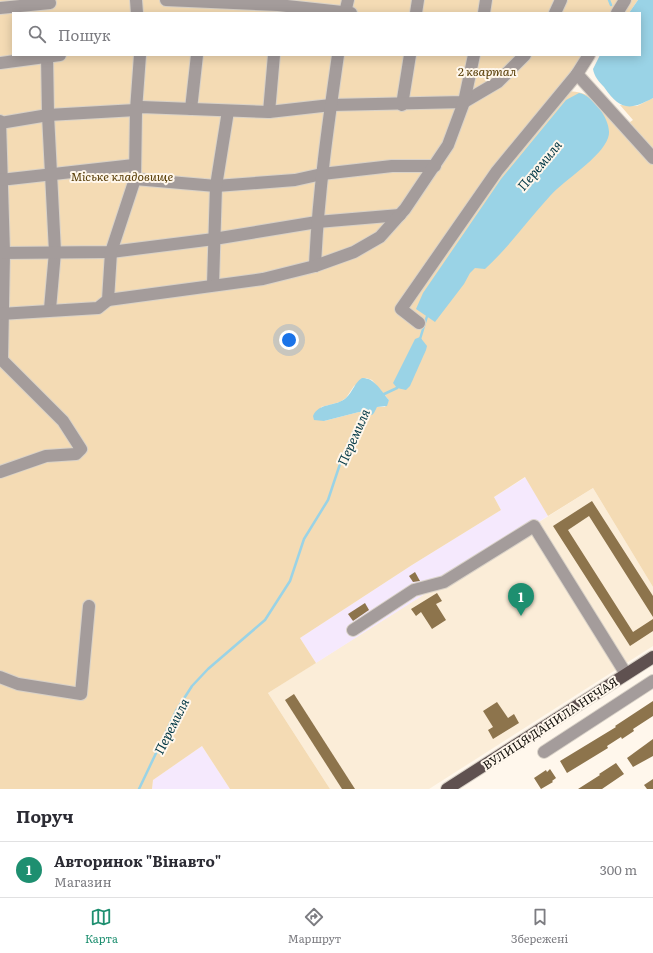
<!DOCTYPE html>
<html lang="uk">
<meta charset="utf-8">
<style>
body{margin:0;font-family:Literata,serif;background:#f2f2f3;color:#2b2b33}
.you{position:absolute;left:289px;top:340px;width:14px;height:14px;margin:-10px;border:3px solid #fff;border-radius:50%;background:#1a73e8;box-shadow:0 0 0 6px #1a73e833}
.badge{display:grid;place-items:center;width:26px;height:26px;border-radius:50%;background:#1e8f70;color:#fff;font-size:13px;font-weight:700}
.pin{position:absolute;translate:-50% -33px;filter:drop-shadow(0 1px 2px #0008)}
.pin::after{content:'';position:absolute;top:21px;width:14px;height:12px;background:inherit;clip-path:polygon(0 0,100% 0,50% 100%)}
.list{margin:0;padding:0;list-style:none}
h2{display:flex;justify-content:space-between;align-items:center;height:52px;margin:0;padding:0 16px;font-size:17px}
h2 small{font-size:13px;font-weight:400;color:#7c7c81}
.list li{display:grid;grid-template-columns:26px 1fr auto;gap:12px;align-items:center;box-sizing:border-box;height:56px;padding:0 16px;border-top:1px solid #e1e1e2}
.list b{display:block;font-size:15px;white-space:nowrap}
.list p{margin:0;font-size:13px;white-space:nowrap;color:#7c7c81}
.list em{font-size:13px;font-style:normal;color:#7c7c81}
.icon{flex:none;width:22px;height:22px;fill:none;stroke:currentColor;stroke-width:2;stroke-linecap:round;stroke-linejoin:round}
.map{position:relative;flex:none;width:653px;height:789px;overflow:hidden}
.search{position:absolute;background:#fff;box-shadow:0 2px 10px #0003;left:12px;right:12px;top:12px;height:44px;display:flex;align-items:center;gap:10px;box-sizing:border-box;padding:0 14px;border-radius:0px;color:#7c7c81;font-size:15px}
.sheet{height:108px;background:#fff}
nav{display:flex;justify-content:space-around;align-items:center;box-sizing:border-box;height:56px;border-top:1px solid #e1e1e2;background:#fff;font-size:11px;color:#7c7c81}
nav a{display:grid;justify-items:center;gap:2px}
nav .on{color:#1e8f70}
.map>svg:first-child{display:block}
</style>
<div class="map">
<svg width="653" height="789" viewBox="0 0 653 789">
<rect width="100%" height="100%" fill="#fff7ec"/>
<path fill="#fbedd8" d="M593,488L653,587V646L429,789H330L268,693Z"/>
<g fill="#f5e9fd">
<path d="M526,477L548,516L316,663L300,638L412,565L501,510L494,497Z"/>
<path d="M202,746L230,789H152L153,780Z"/>
</g>
<path fill="#f4dbb4" fill-rule="evenodd" d="M0,0H638L629,13H13V55H589L563,91C592,90 606,106 624,126L633,120L620,105L637,106L653,98V587L593,488L548,516L525,477L494,497L501,510L412,565L300,638L316,663L268,693L330,789H230L202,746L153,780L152,789H0ZM366,378L372,380L389,400L385,407H376L368,415L359,412L324,421L321,407L340,402L346,398L354,386Z"/>
<g fill="#9ad3e6">
<path d="M638,0H653V98C629,111 620,110 604,87C599,82 594,76 593,69L600,55H640V13H629Z"/>
<path d="M579,93C593,95 614,123 608,138C601,158 564,180 550,196C527,221 510,246 485,269L475,268L470,273L464,284L435,322L416,309L423,293L501,179L566,100Z"/>
<path d="M420,337L427,346L426,350L410,386L406,390L397,388L393,383L415,339Z"/>
<path d="M362,378C374,377 382,392 389,400L387,406L377,407L374,413L372,415L359,412L324,421L314,420L313,416C319,402 336,407 346,398C353,392 354,383 362,378Z"/>
</g>
<g fill="none" stroke-linecap="round" stroke-linejoin="round">
<g stroke="#9ad3e6" stroke-width="2.5">
<path d="M609,0L611,5"/>
<path d="M420,339L428,313"/>
<path d="M382,395L397,388L398,385"/>
<path d="M139,789L176,711L192,686L208,669L265,620L290,581L304,539L328,500L343,455L364,410"/>
</g>
</g>
<g fill="#8d744c">
<path d="M592,501L653,596V617L589,516L568,530L633,632L653,619V631L630,646L553,526Z"/>
<path d="M415,572L420,581L413,582L409,576Z"/>
<path d="M437,593L442,601L436,604L446,620L432,629L421,612L416,616L411,609Z"/>
<path d="M365,603L369,610L353,621L348,614Z"/>
<path d="M294,694L355,789H342L285,700Z"/>
<path d="M653,701V716L633,729L634,731L622,739L621,737L607,746L608,748L567,773L560,761L616,727L615,726Z"/>
<path d="M497,702L508,718L514,714L519,723L493,739L488,730L493,727L483,711Z"/>
<path d="M653,739V756L633,767L627,758Z"/>
<path d="M616,763L624,774L602,789H578L600,775L599,774Z"/>
<path d="M550,769L556,778L552,781L553,782L541,789L534,778L546,770L547,772Z"/>
<path d="M653,779V789H647L644,785Z"/>
</g>
<g fill="none" stroke-linecap="round" stroke-linejoin="round">
<defs>
<g id="minor">
<path d="M136,0L137,13"/>
<path d="M166,0L278,5L351,13"/>
<path d="M0,8L50,3"/>
<path d="M345,13L348,0"/>
<path d="M416,13L418,0"/>
<path d="M484,13L486,0"/>
<path d="M555,13L561,0"/>
<path d="M617,13L625,0"/>
<path d="M47,55L48,115L55,252L50,309"/>
<path d="M0,63L60,55"/>
<path d="M577,74L653,158"/>
<path d="M402,105L410,55"/>
<path d="M191,109L197,55"/>
<path d="M269,112L274,55"/>
<path d="M0,121L4,253L2,360H0"/>
<path d="M0,123L48,115L136,110L141,107L269,112L331,105L464,102L498,82L525,55"/>
<path d="M135,179L216,186L295,180L322,174L392,166H435"/>
<path d="M0,180L134,165"/>
<path d="M0,253L111,252L214,239L317,222L400,215"/>
<path d="M315,266C318,195 328,125 338,55"/>
<path d="M213,285L216,186L228,111"/>
<path d="M108,300L263,279L315,266L354,252L380,237L405,209L448,145L464,102L474,55"/>
<path d="M0,314L98,308L108,300L111,252L135,179L136,110L140,55"/>
<path d="M419,323L401,309L497,171L577,74L589,55"/>
<path d="M0,472L46,456L76,454L81,449L63,421L2,360"/>
<path d="M353,630L414,590L444,582L534,526L626,674"/>
<path d="M0,677L18,684L81,694L89,606"/>
<path d="M544,752L653,681"/>
</g>
<path id="major" d="M447,789L653,657"/>
</defs>
<use href="#minor" stroke="#d9d2c8" stroke-width="14"/>
<use href="#major" stroke="#d9d2c8" stroke-width="14"/>
<use href="#minor" stroke="#a49c9b" stroke-width="12"/>
<use href="#major" stroke="#5f5150" stroke-width="12"/>
</g>
<g text-anchor="middle" dominant-baseline="central" stroke-width="4" stroke-linejoin="round" paint-order="stroke">
<g font-size="12" font-style="italic" fill="#583d06" stroke="#fff7ec">
<text x="487" y="71">2 квартал</text>
<text x="122" y="176">Міське кладовище</text>
</g>
<g font-size="12" fill="#120f0a" stroke="#fff7ec">
<text transform="translate(550 723) rotate(-33)">ВУЛИЦЯ ДАНИЛА НЕЧАЯ</text>
</g>
<g font-size="13" font-style="italic" fill="#013745" stroke="#fff7ec">
<text transform="translate(539 165) rotate(-50)">Перемиля</text>
<text transform="translate(353 437) rotate(-66)">Перемиля</text>
<text transform="translate(171 726) rotate(-63)">Перемиля</text>
</g>
</g>
</svg>
<div class="you"></div>
<div class="pin badge" style="left:521px;top:616px">1</div>
<div class="search"><svg class="icon" aria-label="search" viewBox="0 0 24 24"><circle cx="10" cy="10" r="6"/><path d="M15 15l6 6"/></svg>Пошук</div>
</div>
<section class="sheet">
<h2>Поруч<small></small></h2>
<ul class="list">
<li><span class="badge">1</span><div><b>Авторинок &quot;Вінавто&quot;</b><p>Магазин</p></div><em>300 m</em></li>
</ul>
</section>
<nav>
<a class="on"><svg class="icon" aria-label="map" viewBox="0 0 24 24"><path d="M3 6l6-2 6 2 6-2v14l-6 2-6-2-6 2zM9 4v14M15 6v14"/></svg>Карта</a>
<a><svg class="icon" aria-label="directions" viewBox="0 0 24 24"><path d="M12 3l9 9-9 9-9-9zM9 14v-3h6M13 9l2 2-2 2"/></svg>Маршрут</a>
<a><svg class="icon" aria-label="saved" viewBox="0 0 24 24"><path d="M7 4h10v16l-5-4-5 4z"/></svg>Збережені</a>
</nav>
